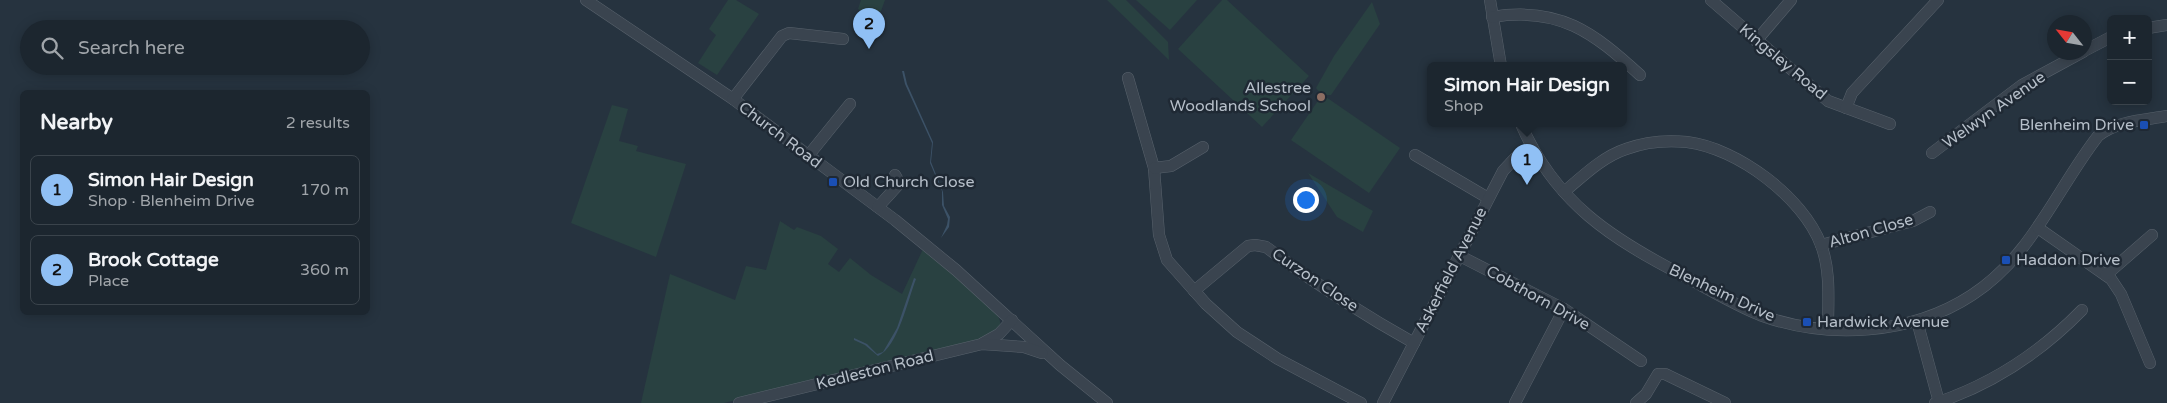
<!DOCTYPE html>
<meta charset="utf-8">
<style>
body{margin:0;font-family:"Varela Round",sans-serif;background:#29323b;color:#f1f3f6}
.controls{position:absolute;right:15px;top:15px;display:grid;overflow:hidden;border-radius:8px;box-shadow:0 2px 12px #0003}
.controls button{width:45px;height:45px;display:grid;place-items:center;padding:0;border:0;border-bottom:1px solid #3a434b;background:#1c262f;color:#f1f3f6;font:25px sans-serif}
.compass{position:absolute;left:2047px;top:15px;width:45px;height:45px;border-radius:50%;background:#1c262f;box-shadow:0 2px 12px #0003;rotate:301deg}
.you{position:absolute;left:1305px;top:199px;width:18px;height:18px;margin:-12px;border:4px solid #fff;border-radius:50%;background:#1a73e8;box-shadow:0 0 0 8px #1a73e833}
.badge{display:grid;place-items:center;width:32px;height:32px;border-radius:50%;background:#90c0f5;color:#111;font-size:16px;font-weight:700}
.pin{position:absolute;translate:-50% -41px;filter:drop-shadow(0 1px 2px #0008)}
.pin::after{content:'';position:absolute;top:26px;width:18px;height:15px;background:inherit;clip-path:polygon(0 0,100% 0,50% 100%)}
.popup{position:absolute;left:1427px;top:62px;width:200px;height:65px;box-sizing:border-box;display:grid;place-content:center;border-radius:8px;background:#1c262f;filter:drop-shadow(0 1px 4px #0005);font-size:16px;white-space:nowrap;color:#a0a5aa}
.popup b{font-size:19px;color:#f1f3f6}
.popup::after{content:'';position:absolute;left:50%;top:100%;margin-left:-10px;border:10px solid transparent;border-top-color:#1c262f}
.list{margin:0;padding:0;list-style:none}
h2{display:flex;justify-content:space-between;align-items:center;height:65px;margin:0;padding:0 20px;font-size:21px}
h2 small{font-size:16px;font-weight:400;color:#a0a5aa}
.list li{display:grid;grid-template-columns:32px 1fr auto;gap:15px;align-items:center;box-sizing:border-box;height:70px;margin:0 10px 10px;padding:0 10px;border:1px solid #3a434b;border-radius:8px}
.list b{display:block;font-size:19px;white-space:nowrap}
.list p{margin:0;font-size:16px;white-space:nowrap;color:#a0a5aa}
.list em{font-size:16px;font-style:normal;color:#a0a5aa}
.icon{flex:none;width:28px;height:28px;fill:none;stroke:currentColor;stroke-width:2;stroke-linecap:round;stroke-linejoin:round}
.map{position:relative;flex:none;width:2167px;height:403px;overflow:hidden}
.search{position:absolute;background:#1c262f;box-shadow:0 2px 12px #0003;left:20px;top:20px;width:350px;height:55px;display:flex;align-items:center;gap:12px;box-sizing:border-box;padding:0 18px;border-radius:28px;color:#a0a5aa;font-size:19px}
.panel{position:absolute;background:#1c262f;box-shadow:0 2px 12px #0003;left:20px;top:90px;width:350px;height:225px;border-radius:8px}
.map>svg:first-child{display:block}
</style>
<div class="map">
<svg width="2167" height="403" viewBox="0 0 2167 403">
<rect width="100%" height="100%" fill="#26333f"/>
<g fill="#294141">
<path d="M728,0H736L759,14L717,75L698,63L716,35L709,29Z"/>
<path d="M861,0H885L881,11L870,18L858,9Z"/>
<path d="M1107,0H1126L1168,42L1169,60Z"/>
<path d="M1136,0H1197L1170,30Z"/>
<path d="M1222,0H1227L1309,76L1262,127L1178,49Z"/>
<path d="M1372,2L1380,24L1331,95H1323L1400,148L1369,193L1291,140L1322,95L1316,88L1334,56Z"/>
<path d="M612,105L628,109L619,141L638,146L636,151L686,164L656,257L571,223Z"/>
<path d="M1308,173L1373,211L1363,232L1337,217Z"/>
<path d="M780,221L794,230L797,227L821,236L838,249L828,264L839,272L850,258L871,275L902,294L923,249L993,309C1007,327 999,330 983,340L724,403H641L670,274L735,300L746,266L766,270Z"/>
</g>
<g fill="#3c5267">
<path d="M902,71H904L907,84L933,142L931,162L943,192L944,206L950,217L949,227L941,238L947,225L948,219L942,205V191L930,163L932,143L905,84Z"/>
<path d="M914,278L916,279C908,299 898,347 878,356L865,345L854,340V338L867,344L877,354L883,352L897,328Z"/>
</g>
<g fill="none" stroke-linecap="round" stroke-linejoin="round">
<defs>
<g id="minor">
<path d="M586,0L733,99L895,220L956,270L1060,365L1107,403"/>
<path d="M1490,0L1501,66"/>
<path d="M1711,0L1828,101L1890,124"/>
<path d="M1492,17C1559,6 1593,32 1640,75"/>
<path d="M2148,28L2167,25"/>
<path d="M1756,41L1791,0"/>
<path d="M2084,51L2111,37"/>
<path d="M1128,78L1154,168L1159,235L1167,260L1206,304L1237,332L1278,359L1361,403"/>
<path d="M733,99L782,36L789,33L843,39"/>
<path d="M1846,108L1852,93L1938,0"/>
<path d="M1521,124C1555,203 1612,239 1686,277C1710,290 1735,305 1760,315C1828,340 1911,335 1972,295C2032,256 2056,190 2098,136C2116,121 2145,120 2167,116"/>
<path d="M1932,153L2022,85L2083,52"/>
<path d="M1415,155L1488,198"/>
<path d="M808,156L850,104"/>
<path d="M1154,168L1171,166L1203,147"/>
<path d="M1564,192C1583,176 1602,157 1626,149C1645,142 1667,140 1687,142C1737,148 1803,197 1821,245C1831,271 1828,301 1828,328"/>
<path d="M878,207L898,185L899,182L895,175"/>
<path d="M2038,228L2111,279L2121,294L2150,363"/>
<path d="M1821,245L1913,221L1930,212"/>
<path d="M1458,255L1564,309L1641,361"/>
<path d="M2106,275L2152,235"/>
<path d="M1194,291L1248,246L1255,245L1266,247C1313,282 1362,314 1414,343"/>
<path d="M1917,321L1939,402L1935,403"/>
<path d="M983,343L999,334L1012,320"/>
<path d="M1939,402C1994,383 2041,352 2082,310"/>
<path d="M739,403L982,344L1024,347L1042,353"/>
<path d="M1383,403L1503,171L1515,158L1532,147"/>
<path d="M1515,403L1564,309"/>
<path d="M1636,403L1646,394L1658,374H1665L1725,403"/>
</g>
</defs>
<use href="#minor" stroke="#58626c" stroke-width="12"/>
<use href="#minor" stroke="#3a444f" stroke-width="11"/>
</g>
<circle fill="#8d6e63" stroke="#1f2934" stroke-width="2" cx="1321" cy="97" r="5"/>
<g fill="#1a4fb4" stroke="#1f2934" stroke-width="2">
<rect x="2139" y="120" width="10" height="10" rx="2.5"/>
<rect x="828" y="177" width="10" height="10" rx="2.5"/>
<rect x="2001" y="255" width="10" height="10" rx="2.5"/>
<rect x="1802" y="317" width="10" height="10" rx="2.5"/>
</g>
<g text-anchor="middle" dominant-baseline="central" stroke-width="5" stroke-linejoin="round" paint-order="stroke">
<g font-size="16" fill="#b6bfc9" stroke="#1f2934">
<text transform="translate(1783 62) rotate(40)">Kingsley Road</text>
<text transform="translate(1994 110) rotate(-35)">Welwyn Avenue</text>
<text transform="translate(780 135) rotate(37)">Church Road</text>
<text transform="translate(1871 231) rotate(-16)">Alton Close</text>
<text transform="translate(1451 270) rotate(-63)">Askerfield Avenue</text>
<text transform="translate(1315 280) rotate(34)">Curzon Close</text>
<text transform="translate(1722 293) rotate(25)">Blenheim Drive</text>
<text transform="translate(1538 298) rotate(29)">Cobthorn Drive</text>
<text transform="translate(875 370) rotate(-14)">Kedleston Road</text>
</g>
<g font-size="16" fill="#b6bfc9" stroke="#1f2934" text-anchor="start">
<text x="1311" y="88" text-anchor="end">Allestree<tspan x="1311" dy="18">Woodlands School</tspan></text>
<text x="2134" y="125" text-anchor="end">Blenheim Drive</text>
<text x="843" y="182">Old Church Close</text>
<text x="2016" y="260">Haddon Drive</text>
<text x="1817" y="322">Hardwick Avenue</text>
</g>
</g>
</svg>
<div class="controls">
<button>+</button>
<button>−</button>
</div>
<svg class="compass" viewBox="-18 -18 36 36"><path d="M0-13l5 13h-10z" fill="#e53935"/><path d="M0 13l5-13h-10z" fill="#a0a5aa"/></svg>
<div class="you"></div>
<div class="pin badge" style="left:1527px;top:185px">1</div>
<div class="popup"><b>Simon Hair Design</b>Shop</div>
<div class="pin badge" style="left:869px;top:49px">2</div>
<div class="search"><svg class="icon" aria-label="search" viewBox="0 0 24 24"><circle cx="10" cy="10" r="6"/><path d="M15 15l6 6"/></svg>Search here</div>
<section class="panel">
<h2>Nearby<small>2 results</small></h2>
<ul class="list">
<li><span class="badge">1</span><div><b>Simon Hair Design</b><p>Shop · Blenheim Drive</p></div><em>170 m</em></li>
<li><span class="badge">2</span><div><b>Brook Cottage</b><p>Place</p></div><em>360 m</em></li>
</ul>
</section>
</div>
